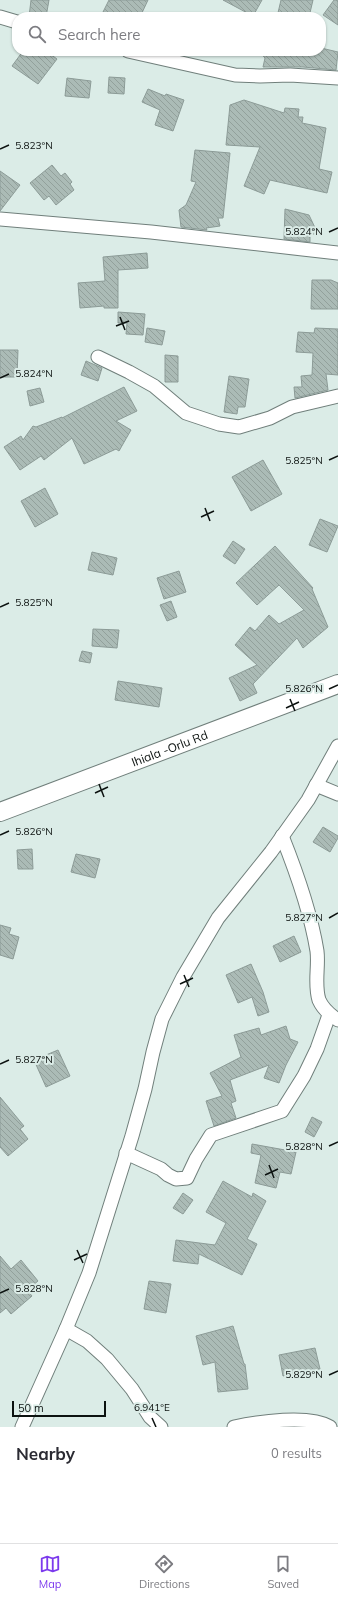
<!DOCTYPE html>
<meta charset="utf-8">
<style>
body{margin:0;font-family:Mulish,sans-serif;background:#f2f2f3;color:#2b2b33}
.scale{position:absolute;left:12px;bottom:10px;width:94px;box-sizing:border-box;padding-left:4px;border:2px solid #0c1210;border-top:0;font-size:11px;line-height:14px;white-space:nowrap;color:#0c1210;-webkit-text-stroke:3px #dbece7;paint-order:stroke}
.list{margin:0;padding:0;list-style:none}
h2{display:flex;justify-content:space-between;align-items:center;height:52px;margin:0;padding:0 16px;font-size:17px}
h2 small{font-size:13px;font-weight:400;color:#7c7c81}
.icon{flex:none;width:22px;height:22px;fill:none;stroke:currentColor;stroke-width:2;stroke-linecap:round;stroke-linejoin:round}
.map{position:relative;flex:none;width:338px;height:1427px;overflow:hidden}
.search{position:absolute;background:#fff;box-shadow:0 1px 3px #0004;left:12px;right:12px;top:12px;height:44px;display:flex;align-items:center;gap:10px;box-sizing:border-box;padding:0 14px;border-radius:16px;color:#7c7c81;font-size:15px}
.sheet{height:116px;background:#fff}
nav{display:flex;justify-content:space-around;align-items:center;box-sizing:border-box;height:56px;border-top:1px solid #e1e1e2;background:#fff;font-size:11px;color:#7c7c81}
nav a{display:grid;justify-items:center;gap:2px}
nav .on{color:#7c3aed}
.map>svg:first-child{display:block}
</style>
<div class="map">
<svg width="338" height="1427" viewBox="0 0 338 1427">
<defs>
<pattern id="building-back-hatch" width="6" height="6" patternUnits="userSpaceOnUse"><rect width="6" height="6" fill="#abbbb6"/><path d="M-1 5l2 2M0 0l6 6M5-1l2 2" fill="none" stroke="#92a09b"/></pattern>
</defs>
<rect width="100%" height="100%" fill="#dbece7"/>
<g fill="url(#building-back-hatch)" stroke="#8c9b97">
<path d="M31,0H49L46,17H29Z"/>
<path d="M109,0H148L140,17H114L103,12Z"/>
<path d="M223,0H262L253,16Z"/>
<path d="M281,0H313L309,17H277Z"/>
<path d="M334,0H338V25L323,15Z"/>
<path d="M321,48L338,52L336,70L303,67H263L265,58L259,51H321Z"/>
<path d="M23,51H46L57,59L38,84L12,66Z"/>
<path d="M109,77L125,78L124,94L108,93Z"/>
<path d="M67,78L91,81L89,98L65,96Z"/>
<path d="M148,89L165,96L166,94L184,100L173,131L155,125L160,110L142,102Z"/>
<path d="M244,100L284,113L285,108L299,109L298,117H303L302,123L326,128L319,169L332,172L327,193L270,180L264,194L244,186L260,147L226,145L230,105Z"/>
<path d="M195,150L230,153L223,218H218L220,226L206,228L207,230L181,227L179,210L186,205L196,182L191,181Z"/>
<path d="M52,165L61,176L65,173L72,182L70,184L74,190L56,205L49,196L44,200L30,183Z"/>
<path d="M0,171L20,185L0,211Z"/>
<path d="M285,209L309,215L318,234H310V242L284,239Z"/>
<path d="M147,253L148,268L118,270V308H104V306L80,308L78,283L105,281L103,257Z"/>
<path d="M312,280H331L338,283V309H311Z"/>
<path d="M118,312L145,314L143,335L126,334L127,323H118Z"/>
<path d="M147,328L165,331L162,345L145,342Z"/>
<path d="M315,328L338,329V375L326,374L328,390L295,398L294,387H302L301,376L312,375L313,353L296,352L298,332L314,333Z"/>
<path d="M0,350H18L17,377H0Z"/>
<path d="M165,355L178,356V382H165Z"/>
<path d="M86,361L102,368L98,381L81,375Z"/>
<path d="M229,376L249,379L245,407H238L237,414L224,412Z"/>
<path d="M124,387L137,411L116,421L131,430L119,451L116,449L84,464L72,438L44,460L41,456L20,470L4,447L21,436L23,440L33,426L36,427L62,417V418Z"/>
<path d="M40,388L44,402L30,406L27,391Z"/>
<path d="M263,460L282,494L251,511L232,477Z"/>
<path d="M45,488L58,514L35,527L21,501Z"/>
<path d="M320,519L338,526L327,552L309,545Z"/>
<path d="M233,541L245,549L235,564L223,556Z"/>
<path d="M275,546L313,588L312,589L328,627L303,648L297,638L253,684L257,693L240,701L229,678L257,665L235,645L250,627L255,631L269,615L279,624L304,610L279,585L257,605L236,583Z"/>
<path d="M92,552L117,558L113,575L88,570Z"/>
<path d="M179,571L186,592L164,599L157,578Z"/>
<path d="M171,601L177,617L167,621L160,605Z"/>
<path d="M93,629L119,630L117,648L92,646Z"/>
<path d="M82,651L92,653L90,663L79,661Z"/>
<path d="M118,681L162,688L159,707L115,700Z"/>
<path d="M323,827L338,836V838L330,852L313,842Z"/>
<path d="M32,849L33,869H18L17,850Z"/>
<path d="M76,854L100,859L95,878L71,872Z"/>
<path d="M0,925L11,928L9,934L19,937L13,959L0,955Z"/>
<path d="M294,936L301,952L280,962L273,946Z"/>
<path d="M251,964L263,992L269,1012L258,1016L252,997L238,1003L226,975Z"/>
<path d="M286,1026L290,1039L298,1042L286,1065L279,1083L264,1078L269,1065L230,1080L236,1101L231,1103L236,1118L214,1126L206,1101L222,1096L210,1073L241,1057L234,1035L259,1028L261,1035Z"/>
<path d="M58,1050L70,1076L46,1087L34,1060Z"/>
<path d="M0,1097L24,1126L20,1129L28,1139L8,1156L0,1147Z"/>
<path d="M312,1117L322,1122L314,1137L305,1132Z"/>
<path d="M252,1144L296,1152L291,1174L280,1172L276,1188L255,1183L261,1155L251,1153Z"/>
<path d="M223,1181L252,1197L253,1193L266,1201L247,1239L257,1244L242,1275L199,1254L198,1264L173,1261L176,1240L215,1245L226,1223L206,1212Z"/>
<path d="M183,1193L193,1200L183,1214L173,1208Z"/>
<path d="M0,1256L11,1269L21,1260L38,1281L27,1290L32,1296L11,1314L6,1308L0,1313Z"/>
<path d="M149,1281L171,1284L166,1313L144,1309Z"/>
<path d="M233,1326L244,1364H245L248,1389L218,1392L215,1362L203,1365L196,1336Z"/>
<path d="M315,1348L320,1369L283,1376L279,1355Z"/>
</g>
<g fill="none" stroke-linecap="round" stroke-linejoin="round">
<defs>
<g id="street">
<path d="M0,17L17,22"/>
<path d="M128,51L235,75L260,76L290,75L338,78"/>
<path d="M0,219L151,232L338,253"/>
<path d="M98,357L129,372L154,386L186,413L219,424L239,427L270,418L292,407L338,396"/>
<path d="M316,785L338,794"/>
<path d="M282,836C296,871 311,914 317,951C319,967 314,984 319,1000C323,1009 330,1015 338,1020"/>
<path d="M126,1153L161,1169L168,1175L176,1179L187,1178L196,1159L211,1135L282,1111L304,1076L317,1049L329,1015"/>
<path d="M66,1329L87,1341L107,1359L132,1389L150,1417L161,1427"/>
<path d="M22,1427L66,1329L89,1273L132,1136L145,1089L153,1052L162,1019L183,977L218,918L271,852L308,800L338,746"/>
<path d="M234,1427C258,1422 309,1414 330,1427"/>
</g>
<g id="secondary">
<path id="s1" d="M0,812L338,684"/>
</g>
</defs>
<use href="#street" stroke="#707f7b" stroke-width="15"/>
<use href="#secondary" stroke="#707f7b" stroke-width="20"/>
<use href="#street" stroke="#fff" stroke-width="13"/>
<use href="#secondary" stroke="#fff" stroke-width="18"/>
</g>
<path fill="none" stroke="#0c1210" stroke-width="1.5" d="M0,149L9,145M329,232L338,228M120,317L125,330M116,326L129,321M0,378L9,374M329,460L338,456M205,508L210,521M201,517L214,511M0,607L9,603M329,689L338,685M290,699L295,711M286,708L299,702M99,784L104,797M95,793L108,787M0,835L9,831M329,918L338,913M184,975L189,987M180,984L193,978M0,1064L9,1060M329,1146L338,1142M269,1165L274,1178M265,1175L278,1169M77,1250L83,1263M74,1260L87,1254M0,1293L9,1289M329,1375L338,1371M152,1418L156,1427"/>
<g text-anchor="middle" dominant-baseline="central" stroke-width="4" stroke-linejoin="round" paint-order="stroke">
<g font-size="12" fill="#0c1210" stroke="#dbece7">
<text stroke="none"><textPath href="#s1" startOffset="181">Ihiala -Orlu Rd</textPath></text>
</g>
</g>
<g font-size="10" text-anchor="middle" fill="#0c1210" stroke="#dbece7" stroke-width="4" stroke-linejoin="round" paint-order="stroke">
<text x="34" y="149">5.823°N</text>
<text x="304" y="235">5.824°N</text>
<text x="34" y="377">5.824°N</text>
<text x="304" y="464">5.825°N</text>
<text x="34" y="606">5.825°N</text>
<text x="304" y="692">5.826°N</text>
<text x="34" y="835">5.826°N</text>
<text x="304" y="921">5.827°N</text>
<text x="34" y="1063">5.827°N</text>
<text x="304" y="1150">5.828°N</text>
<text x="34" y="1292">5.828°N</text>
<text x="304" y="1378">5.829°N</text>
<text x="152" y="1411">6.941°E</text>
</g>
</svg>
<div class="scale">50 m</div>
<div class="search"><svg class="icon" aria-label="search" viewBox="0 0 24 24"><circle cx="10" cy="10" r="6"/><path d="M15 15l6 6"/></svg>Search here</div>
</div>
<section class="sheet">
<h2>Nearby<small>0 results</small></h2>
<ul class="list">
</ul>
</section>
<nav>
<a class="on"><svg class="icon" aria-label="map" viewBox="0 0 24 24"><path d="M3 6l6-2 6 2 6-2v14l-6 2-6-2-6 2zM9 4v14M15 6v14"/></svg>Map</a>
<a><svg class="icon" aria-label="directions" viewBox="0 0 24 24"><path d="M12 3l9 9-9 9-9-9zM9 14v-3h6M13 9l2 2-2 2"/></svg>Directions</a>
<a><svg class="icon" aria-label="saved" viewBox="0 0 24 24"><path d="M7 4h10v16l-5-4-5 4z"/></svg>Saved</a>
</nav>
